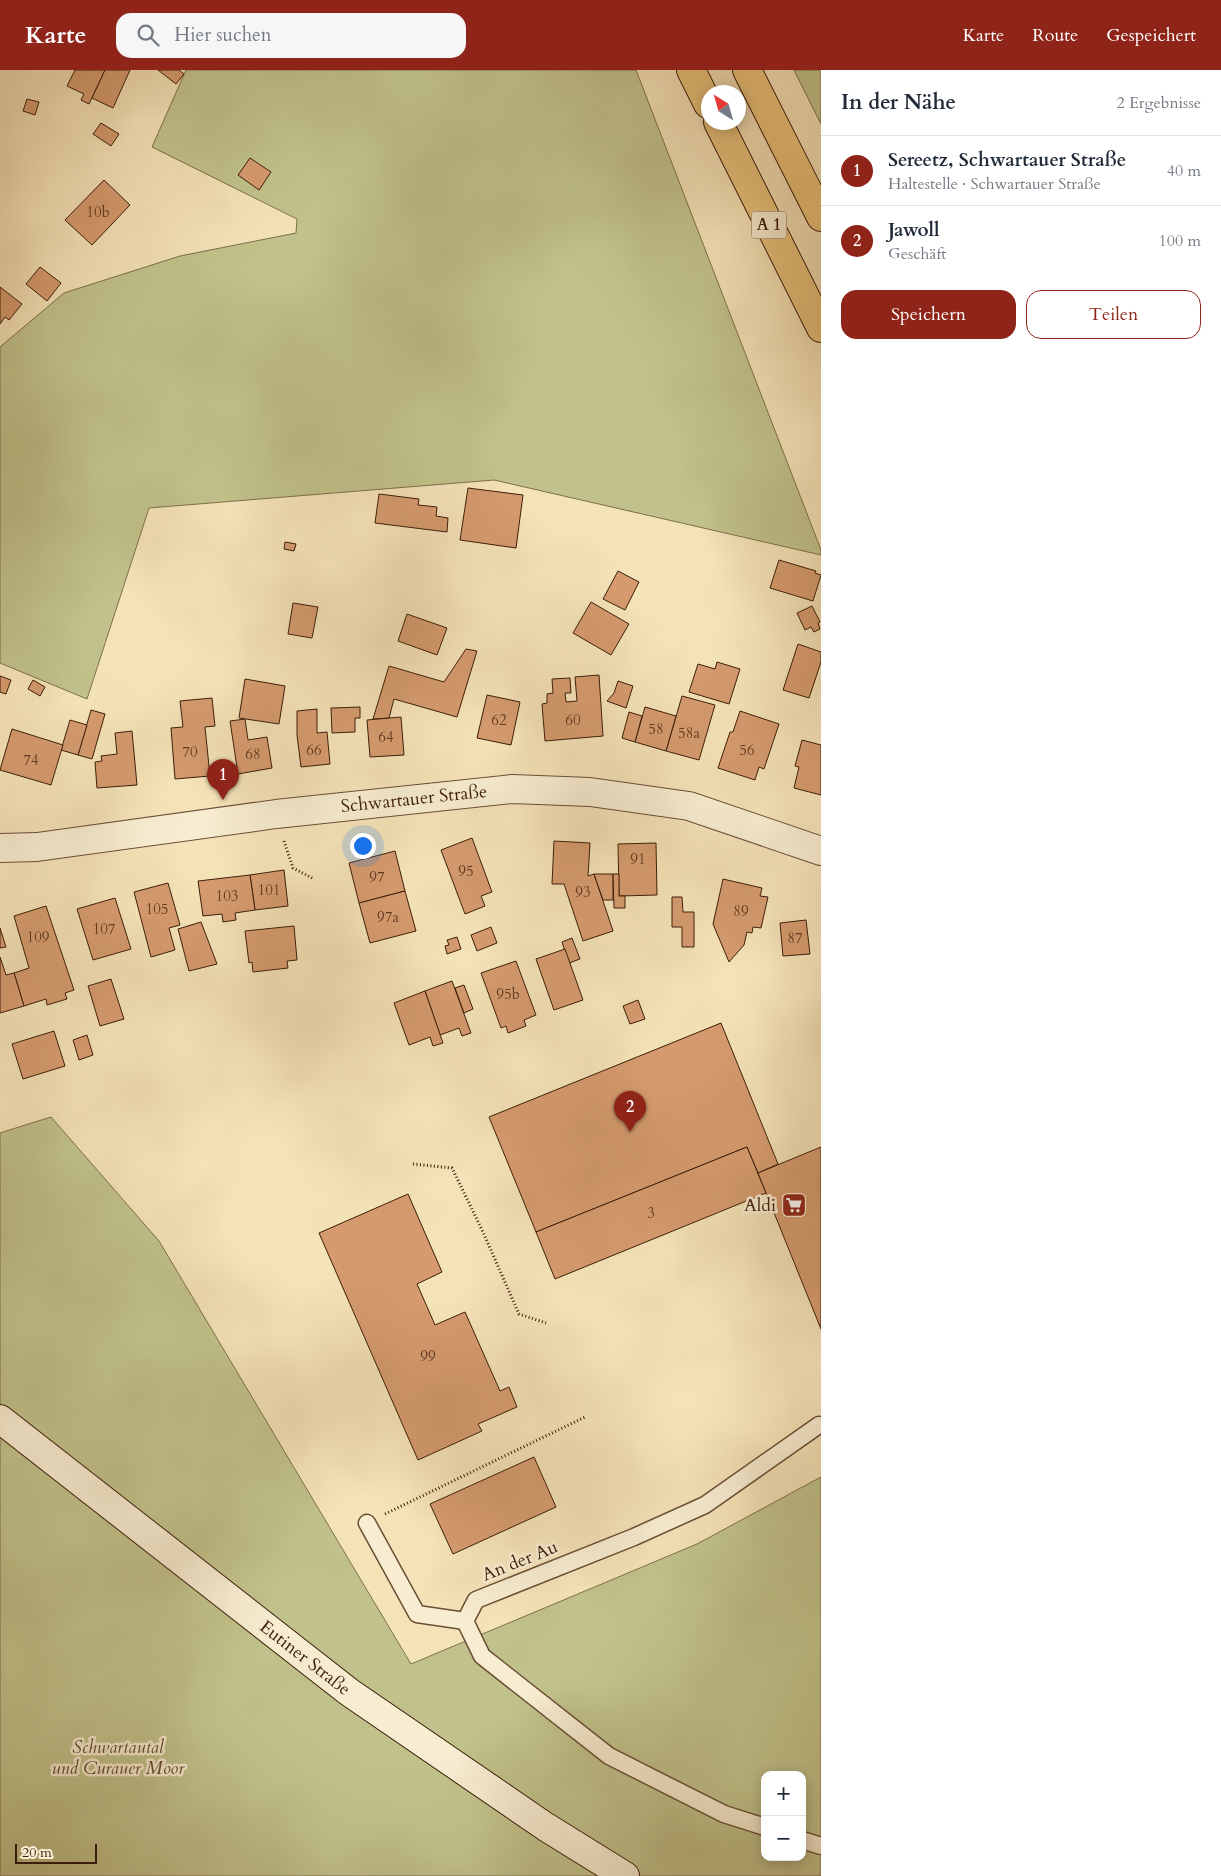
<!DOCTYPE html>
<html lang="de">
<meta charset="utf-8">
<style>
body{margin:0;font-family:Cardo,serif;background:#f6f6f7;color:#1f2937}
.controls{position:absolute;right:15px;bottom:15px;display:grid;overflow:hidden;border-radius:10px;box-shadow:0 2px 12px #0003}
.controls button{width:45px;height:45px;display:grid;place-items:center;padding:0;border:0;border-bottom:1px solid #e0e1e3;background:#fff;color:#1f2937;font:25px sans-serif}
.compass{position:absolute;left:701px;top:15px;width:45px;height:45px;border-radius:50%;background:#fff;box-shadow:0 2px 12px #0003;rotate:323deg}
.scale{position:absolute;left:15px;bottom:12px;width:82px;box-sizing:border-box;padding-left:5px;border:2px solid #3c1c0a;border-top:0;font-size:14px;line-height:18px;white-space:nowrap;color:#3c1c0a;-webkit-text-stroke:4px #f8edd1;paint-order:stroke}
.you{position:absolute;left:362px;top:775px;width:18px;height:18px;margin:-12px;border:4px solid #fff;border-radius:50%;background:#1a73e8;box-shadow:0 0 0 8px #1a73e833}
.badge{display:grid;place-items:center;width:32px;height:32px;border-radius:50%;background:#8f2418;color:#fff;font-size:16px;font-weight:700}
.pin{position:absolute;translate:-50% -41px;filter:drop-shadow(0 1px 2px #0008)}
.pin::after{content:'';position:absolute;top:26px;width:18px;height:15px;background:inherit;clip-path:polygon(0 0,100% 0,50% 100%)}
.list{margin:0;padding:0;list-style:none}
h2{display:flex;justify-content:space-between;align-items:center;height:65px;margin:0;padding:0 20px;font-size:21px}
h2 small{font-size:16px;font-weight:400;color:#747a83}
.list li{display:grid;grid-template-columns:32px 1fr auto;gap:15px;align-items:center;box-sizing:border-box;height:70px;padding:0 20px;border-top:1px solid #e0e1e3}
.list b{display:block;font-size:19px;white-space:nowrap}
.list p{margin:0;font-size:16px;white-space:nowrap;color:#747a83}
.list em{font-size:16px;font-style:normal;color:#747a83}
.actions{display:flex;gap:10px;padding:15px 20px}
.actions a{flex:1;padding:11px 0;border:1px solid #8f2418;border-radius:15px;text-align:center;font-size:18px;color:#8f2418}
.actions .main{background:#8f2418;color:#fff}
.icon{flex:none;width:28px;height:28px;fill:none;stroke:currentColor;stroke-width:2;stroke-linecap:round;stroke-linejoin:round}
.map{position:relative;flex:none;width:821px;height:1806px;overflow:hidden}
header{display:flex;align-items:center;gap:30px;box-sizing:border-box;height:70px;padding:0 25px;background:#8f2418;color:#fff}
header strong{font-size:24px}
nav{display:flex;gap:28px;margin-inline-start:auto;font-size:18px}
.search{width:350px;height:45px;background:#f6f6f7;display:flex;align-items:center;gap:12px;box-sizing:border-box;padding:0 18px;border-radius:15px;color:#747a83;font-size:19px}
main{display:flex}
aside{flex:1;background:#fff}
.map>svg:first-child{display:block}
</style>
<header>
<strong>Karte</strong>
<div class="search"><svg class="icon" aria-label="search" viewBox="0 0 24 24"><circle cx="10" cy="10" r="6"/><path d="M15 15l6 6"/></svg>Hier suchen</div>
<nav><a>Karte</a><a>Route</a><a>Gespeichert</a></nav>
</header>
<main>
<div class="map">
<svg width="821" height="1806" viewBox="0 0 821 1806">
<rect width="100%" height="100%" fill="#f5e3b8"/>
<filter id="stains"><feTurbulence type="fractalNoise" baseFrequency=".004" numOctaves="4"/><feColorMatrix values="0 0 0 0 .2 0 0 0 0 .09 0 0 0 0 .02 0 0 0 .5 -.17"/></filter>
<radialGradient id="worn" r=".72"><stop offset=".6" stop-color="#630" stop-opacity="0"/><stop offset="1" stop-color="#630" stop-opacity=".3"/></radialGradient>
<g fill="#c1c28b" stroke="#7e6f4a" fill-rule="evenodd">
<path d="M186,0H636L821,480V485L494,410L149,438L87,629L0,593V277L64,223L180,186L296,163L297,149L152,77Z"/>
<path d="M794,0H821V54Z"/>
<path d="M51,1047L159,1171L411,1594L697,1474L821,1407V1806H0V1063ZM765,1705H802V1787H765Z"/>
</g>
<g fill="#d59b6e" stroke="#3c1c0a">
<path d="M75,0H105L89,34L81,30L84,24L67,16Z"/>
<path d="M105,0H130L113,38L92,28Z"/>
<path d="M158,0H179L184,4L176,14Z"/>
<path d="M27,29L39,32L35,45L23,41Z"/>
<path d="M101,53L119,64L111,76L93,64Z"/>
<path d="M250,88L271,102L259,120L238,105Z"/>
<path d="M104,110L130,135L92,175L65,150Z"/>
<path d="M40,197L61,213L47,231L26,214Z"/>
<path d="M0,217L22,234L9,250L5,247L0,254Z"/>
<path d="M468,418L523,425L516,478L460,470Z"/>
<path d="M379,424L419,429L418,435L437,437L436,446L448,448L447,462L375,453Z"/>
<path d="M285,472L296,474L294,481L284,479Z"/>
<path d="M779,490L816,501L815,503L821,505L813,531L770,518Z"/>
<path d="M618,501L639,512L625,540L603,529Z"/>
<path d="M591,532L629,554L611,585L573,563Z"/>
<path d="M293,533L318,537L312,568L288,564Z"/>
<path d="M812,536L820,552L818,553L820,559L814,562L811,557L805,560L797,543Z"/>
<path d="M407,544L447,558L437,585L398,571Z"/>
<path d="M798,574L821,582V592L809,628L783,620Z"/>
<path d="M466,579L477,581L457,647L394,629L389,648L373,649L389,596L444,612Z"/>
<path d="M717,592L740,599L729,634L689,622L698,594L715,599Z"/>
<path d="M599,605L603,666L545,671L542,634L547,633V624L553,623L552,609L570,608L571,623H565L566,632L577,631L575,607Z"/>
<path d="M0,606L11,610L6,624L0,622Z"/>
<path d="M245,609L285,616L279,654L239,648Z"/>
<path d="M33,610L45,617L40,626L28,619Z"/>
<path d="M618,611L633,616L626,638L607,631L614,623Z"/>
<path d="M487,625L520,632L511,675L477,668Z"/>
<path d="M682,626L715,635L699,690L666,681Z"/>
<path d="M212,628L215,656L205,657L210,706L175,709L171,658L183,657L180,631Z"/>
<path d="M360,637V648H355V662L332,663L331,638Z"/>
<path d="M645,637L676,646L666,681L635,672Z"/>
<path d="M317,639V663L327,662L330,694L301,697L297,665V641Z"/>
<path d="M91,640L105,644L92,689L78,685Z"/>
<path d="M740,641L779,654L764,699L759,697L755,710L718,698L730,662H733Z"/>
<path d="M629,642L642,646L635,672L622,668Z"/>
<path d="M401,647L404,685L370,687L367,650Z"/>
<path d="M245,649L248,670L267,667L272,698L238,704L230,651Z"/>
<path d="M70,650L87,655L78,685L61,680Z"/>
<path d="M12,659L63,675L51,715L0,700Z"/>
<path d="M132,661L137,715L97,718L95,692L102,691L101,686L117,684L115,663Z"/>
<path d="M802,670L821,675V725L794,718L799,697L795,696Z"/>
<path d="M472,768L492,822L481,826L485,836L465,844L441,780Z"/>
<path d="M554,771L590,773L588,806L594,804L613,861L583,871L564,814H552Z"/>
<path d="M656,773L657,825L619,826L618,774Z"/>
<path d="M395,781L405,821L359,833L349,793Z"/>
<path d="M284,800L288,836L255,840L250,805Z"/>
<path d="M594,804H613V830H603Z"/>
<path d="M613,804H619V826H625V838H614Z"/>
<path d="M250,805L255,840L235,843L236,850L223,852L222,844L203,846L198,811Z"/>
<path d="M723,809L762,818L760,826L768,827L761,858L753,857L752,863L747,862L744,875L729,892L713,854Z"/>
<path d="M168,813L180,855L169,858L175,880L151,887L134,822Z"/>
<path d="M405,821L416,861L370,873L359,833Z"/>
<path d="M672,827H682L683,842H694V877H682V857H672Z"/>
<path d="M115,828L131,879L93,890L77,839Z"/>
<path d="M46,836L74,920L65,923L67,929L47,935L46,929L24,936L14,903L29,898L14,846Z"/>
<path d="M806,850L810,884L783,886L780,853Z"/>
<path d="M201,852L217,894L189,901L178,859Z"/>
<path d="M294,856L297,890L287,891L288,898L253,902L252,892L249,893L245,861Z"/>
<path d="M491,857L497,873L477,881L471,865Z"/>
<path d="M0,858L6,877L0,878Z"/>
<path d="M457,867L461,879L447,884L445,876L449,875L447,870Z"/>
<path d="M572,868L580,889L569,893L562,872Z"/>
<path d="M565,879L583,930L554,940L536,889Z"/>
<path d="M0,887L6,905L14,903L24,936L0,943Z"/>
<path d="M516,891L536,945L524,950L526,956L508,963L506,956L501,958L481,903Z"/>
<path d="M111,909L124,949L100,956L88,916Z"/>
<path d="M452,911L471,963L462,966L459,958L440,965L425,921Z"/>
<path d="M464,915L473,939L464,943L455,918Z"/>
<path d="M425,921L443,973L433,976L430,967L409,975L394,933Z"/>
<path d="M638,930L645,949L630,954L623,936Z"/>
<path d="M721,953L778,1094L758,1103L747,1077L536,1162L489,1047Z"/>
<path d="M54,961L65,996L23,1009L12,974Z"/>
<path d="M87,965L93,985L79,990L73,970Z"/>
<path d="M747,1077L766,1123L555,1209L536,1162Z"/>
<path d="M821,1077V1259L758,1103Z"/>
<path d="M408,1124L442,1202L417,1214L435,1255L465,1242L500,1321L509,1317L517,1337L478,1354L482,1361L418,1390L319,1163Z"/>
<path d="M534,1387L556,1437L453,1484L430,1434Z"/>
</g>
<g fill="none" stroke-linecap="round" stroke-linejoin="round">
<defs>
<g id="service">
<path d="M367,1453L417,1544L465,1551"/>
<path d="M765,1757L724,1744L609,1686L482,1586L465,1551L476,1530L634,1467L705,1435L819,1355"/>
<path d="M802,1770L821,1776"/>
</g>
<path id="tertiary" d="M0,778L37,777L276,744L512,719L590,722L689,736L821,781"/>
<path id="secondary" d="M0,1349L349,1622L546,1757L625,1806"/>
<g id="motorway">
<path d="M691,0L708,34"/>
<path d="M747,0L821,147"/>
<path d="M718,52L821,258"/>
</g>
</defs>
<use href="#service" stroke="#6a4e36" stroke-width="19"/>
<use href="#tertiary" stroke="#6a4e36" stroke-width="30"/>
<use href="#secondary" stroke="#3c1c0a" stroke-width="30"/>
<use href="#motorway" stroke="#3c1c0a" stroke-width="30"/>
<g stroke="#3c1c0a" stroke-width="3" stroke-dasharray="1 2.5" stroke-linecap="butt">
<path d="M284,771L293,798L314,809"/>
<path d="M413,1094L452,1098L483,1162L519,1244L546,1253"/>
<path d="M385,1444L585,1347"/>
</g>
<use href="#service" stroke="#f8edd1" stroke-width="16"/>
<use href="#tertiary" stroke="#f8edd1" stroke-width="28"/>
<use href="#secondary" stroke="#f8edd1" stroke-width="28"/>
<use href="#motorway" stroke="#eac27c" stroke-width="28"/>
</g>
<defs>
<symbol id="supermarket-square" viewBox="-11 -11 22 22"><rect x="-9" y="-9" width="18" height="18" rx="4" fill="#8f2418" stroke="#f8edd1"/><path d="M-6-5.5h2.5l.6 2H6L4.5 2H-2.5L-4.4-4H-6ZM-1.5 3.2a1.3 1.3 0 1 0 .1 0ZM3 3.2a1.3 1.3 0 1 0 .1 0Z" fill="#fff"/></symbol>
</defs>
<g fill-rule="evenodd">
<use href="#supermarket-square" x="780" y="1121" width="28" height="28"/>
</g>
<g text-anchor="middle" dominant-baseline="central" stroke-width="5" stroke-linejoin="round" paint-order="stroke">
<g font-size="15" fill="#623c23">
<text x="98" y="142">10b</text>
<text x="499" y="650">62</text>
<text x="573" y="650">60</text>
<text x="656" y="659">58</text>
<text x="689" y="663">58a</text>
<text x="386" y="667">64</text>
<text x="314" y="680">66</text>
<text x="747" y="680">56</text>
<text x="190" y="682">70</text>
<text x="253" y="684">68</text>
<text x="31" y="690">74</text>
<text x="638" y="789">91</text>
<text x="466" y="801">95</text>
<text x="377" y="807">97</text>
<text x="269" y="820">101</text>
<text x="583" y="822">93</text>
<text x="227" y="826">103</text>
<text x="157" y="839">105</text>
<text x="741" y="841">89</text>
<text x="388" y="847">97a</text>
<text x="104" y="859">107</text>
<text x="38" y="867">109</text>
<text x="795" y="868">87</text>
<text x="508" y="924">95b</text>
<text x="651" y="1143">3</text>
<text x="428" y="1286">99</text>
</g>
<rect fill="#f8edd1" stroke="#745b46" stroke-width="1" x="751.5" y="141.5" width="35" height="27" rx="4"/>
<g font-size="16" font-weight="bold" fill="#3c1c0a">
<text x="769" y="155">A 1</text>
</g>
<g font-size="18" fill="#3c1c0a" stroke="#f8edd1">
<text transform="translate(414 729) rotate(-6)">Schwartauer Straße</text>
<text transform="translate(520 1491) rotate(-22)">An der Au</text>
<text transform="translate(305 1588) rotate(38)">Eutiner Straße</text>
</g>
<g font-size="18" fill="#3c1c0a" stroke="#f8edd1" text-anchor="end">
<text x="776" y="1135">Aldi</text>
</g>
<g font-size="18" font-style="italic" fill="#644e31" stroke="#f8edd1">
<text x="118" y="1677">Schwartautal<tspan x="118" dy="21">und Curauer Moor</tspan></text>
</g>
</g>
<rect width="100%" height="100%" filter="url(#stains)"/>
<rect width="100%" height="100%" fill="url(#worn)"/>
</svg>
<div class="controls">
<button>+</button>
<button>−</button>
</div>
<svg class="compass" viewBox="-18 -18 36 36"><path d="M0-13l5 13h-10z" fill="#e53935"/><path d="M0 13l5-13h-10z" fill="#747a83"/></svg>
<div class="scale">20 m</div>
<div class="you"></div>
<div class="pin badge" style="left:223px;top:730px">1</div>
<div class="pin badge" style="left:630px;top:1062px">2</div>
</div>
<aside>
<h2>In der Nähe<small>2 Ergebnisse</small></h2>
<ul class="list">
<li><span class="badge">1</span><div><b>Sereetz, Schwartauer Straße</b><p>Haltestelle · Schwartauer Straße</p></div><em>40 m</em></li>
<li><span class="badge">2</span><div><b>Jawoll</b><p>Geschäft</p></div><em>100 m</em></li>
</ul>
<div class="actions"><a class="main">Speichern</a><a>Teilen</a></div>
</aside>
</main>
